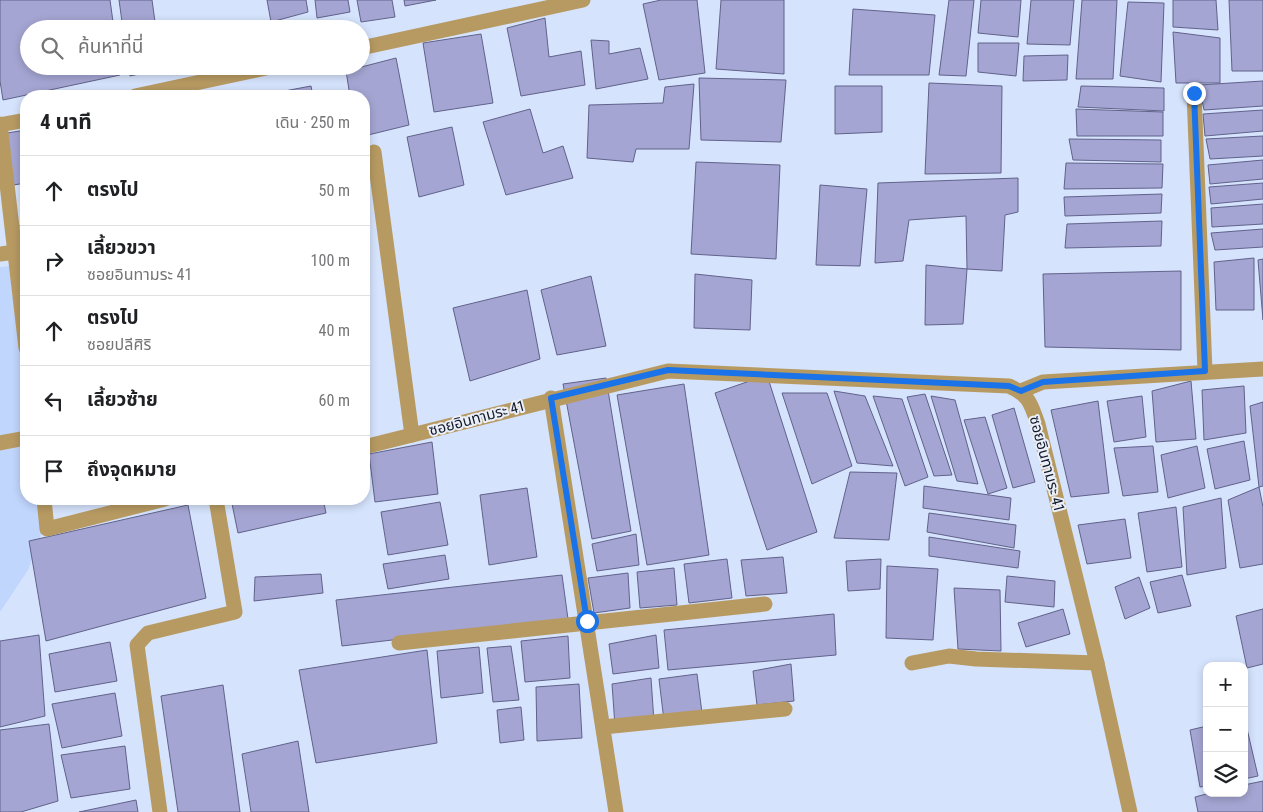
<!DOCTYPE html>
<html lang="th">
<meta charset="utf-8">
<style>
body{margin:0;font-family:"Roboto Condensed","Noto Sans Thai",sans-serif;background:#f2f2f2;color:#202124}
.controls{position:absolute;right:15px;bottom:15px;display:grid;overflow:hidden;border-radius:10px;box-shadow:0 2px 8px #0003}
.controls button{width:45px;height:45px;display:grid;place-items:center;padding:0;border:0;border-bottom:1px solid #e0e0e0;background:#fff;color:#202124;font:25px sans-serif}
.stop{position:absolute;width:15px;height:15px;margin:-11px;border:4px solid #1a73e8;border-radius:50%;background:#fff}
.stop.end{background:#1a73e8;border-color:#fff;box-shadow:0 1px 5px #0008}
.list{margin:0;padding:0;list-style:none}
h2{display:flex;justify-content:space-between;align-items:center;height:65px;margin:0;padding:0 20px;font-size:21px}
h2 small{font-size:16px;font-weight:400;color:#757577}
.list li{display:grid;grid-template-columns:32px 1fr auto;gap:15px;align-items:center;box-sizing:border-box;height:70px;padding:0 20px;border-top:1px solid #e0e0e0}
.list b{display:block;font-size:19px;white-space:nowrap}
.list p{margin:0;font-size:16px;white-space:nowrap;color:#757577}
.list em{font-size:16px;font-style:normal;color:#757577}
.icon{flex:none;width:28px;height:28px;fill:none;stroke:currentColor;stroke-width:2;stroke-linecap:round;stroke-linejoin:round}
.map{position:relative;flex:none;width:1263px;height:812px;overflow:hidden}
.search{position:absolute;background:#fff;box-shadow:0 2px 8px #0003;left:20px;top:20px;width:350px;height:55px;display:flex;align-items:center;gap:12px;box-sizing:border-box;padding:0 18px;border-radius:28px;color:#757577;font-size:19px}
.panel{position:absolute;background:#fff;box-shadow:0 2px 8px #0003;left:20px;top:90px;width:350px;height:415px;border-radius:20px}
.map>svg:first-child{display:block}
</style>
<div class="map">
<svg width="1263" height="812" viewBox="0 0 1263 812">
<rect width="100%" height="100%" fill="#d5e3fc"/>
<path fill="#c1d6fd" d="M22,265L26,298V499H54L28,570L0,612V267Z"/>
<g fill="#a4a5d2" stroke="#61628b">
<path d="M0,0H110L114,29H29V66H119L120,75L3,100L0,81Z"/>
<path d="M119,0H152L156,29H123Z"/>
<path d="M267,0H306L308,12L271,22Z"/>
<path d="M315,0H348L350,12L317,18Z"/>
<path d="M357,0H392L395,17L361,22Z"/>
<path d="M404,0H436L405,6Z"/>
<path d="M661,0H697L705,73L659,80L643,4Z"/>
<path d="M721,0H784V74L716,69Z"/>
<path d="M949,0H974L966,76L939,75Z"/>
<path d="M981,0H1021L1018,37L978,33Z"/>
<path d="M1031,0H1074L1070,45L1027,44Z"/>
<path d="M1082,0H1117L1113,79H1076Z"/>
<path d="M1173,0H1216L1218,30L1173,27Z"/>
<path d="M1229,0H1263V71H1232Z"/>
<path d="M1128,2L1164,3L1161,82L1120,76Z"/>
<path d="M853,9L935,15L929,75H849Z"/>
<path d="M545,18L549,57L581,51L585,85L521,96L507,28Z"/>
<path d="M1173,32L1220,38V83H1176Z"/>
<path d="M481,34L493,103L434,112L423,43Z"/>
<path d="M591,40L609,41V54L640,48L648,79L596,89Z"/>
<path d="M978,43H1019L1016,76L978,72Z"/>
<path d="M1068,55L1067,80L1023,81L1024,56Z"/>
<path d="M396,58L409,125L364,136V96H350L346,71Z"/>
<path d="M129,66H162V69L130,76Z"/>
<path d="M699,78L786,80L781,142L701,140Z"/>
<path d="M1263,81V106L1204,110L1199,85Z"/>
<path d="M929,83L1002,86L1001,173L925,174Z"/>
<path d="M694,84L689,149H636L633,162L587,158L589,105L663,103L665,87Z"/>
<path d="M311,86L313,96H258Z"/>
<path d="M835,86H882V132L835,134Z"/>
<path d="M1081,86L1164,88V111L1078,107Z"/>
<path d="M530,109L543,153L563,146L573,178L506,195L483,122Z"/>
<path d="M1076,109L1163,112V136H1077Z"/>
<path d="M1263,110V131L1205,136L1203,114Z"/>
<path d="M452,127L464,185L419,197L407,137Z"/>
<path d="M26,130V183L7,186L1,134Z"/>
<path d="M1263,136V156L1210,159L1206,139Z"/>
<path d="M1069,139L1161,140V162L1073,160Z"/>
<path d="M1263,160V179L1210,184L1208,165Z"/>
<path d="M696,162L780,165L776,259L691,254Z"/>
<path d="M1066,163L1163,164L1162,188L1064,189Z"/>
<path d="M1018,178V212L1005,215L1002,271L967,269L966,216L909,220L903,261L875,263L878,183Z"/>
<path d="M1263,183V199L1211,204L1209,187Z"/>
<path d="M820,185L867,189L860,266L816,265Z"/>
<path d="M1162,194L1161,213L1065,216L1064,197Z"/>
<path d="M1263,204V224L1212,227L1211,208Z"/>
<path d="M1162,221L1161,246L1065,248L1067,224Z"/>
<path d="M26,224V251L24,252L20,225Z"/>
<path d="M1263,229V247L1215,250L1211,233Z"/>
<path d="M1254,258V310H1216L1214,262Z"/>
<path d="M1263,259V320L1258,260Z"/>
<path d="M926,265L967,269L963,324L925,325Z"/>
<path d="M1181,271V350L1045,347L1043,274Z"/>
<path d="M695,274L752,280L750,330L694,328Z"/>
<path d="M591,276L606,346L557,355L541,290Z"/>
<path d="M527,290L540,359L470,381L453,308Z"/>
<path d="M767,375L817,532L767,550L715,393Z"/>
<path d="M606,378L631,531L592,539L563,384Z"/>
<path d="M1191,381L1196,439L1156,442L1152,391Z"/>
<path d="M684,384L709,555L647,565L617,395Z"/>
<path d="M1244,386L1246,433L1204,440L1202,390Z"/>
<path d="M834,391L865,396L893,466L857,463Z"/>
<path d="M782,393H827L852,466L812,484Z"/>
<path d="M925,394L952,475L934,476L907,397Z"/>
<path d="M873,396L902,399L928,477L905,486Z"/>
<path d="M931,396L955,400L978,484L957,481Z"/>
<path d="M1142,396L1146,437L1114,442L1107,401Z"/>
<path d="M1098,401L1109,493L1071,497L1051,410Z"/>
<path d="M1263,402V486L1259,487L1250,406Z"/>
<path d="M1014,408L1035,482L1013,488L992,415Z"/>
<path d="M985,417L1007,488L988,494L964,420Z"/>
<path d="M1244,441L1250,480L1215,489L1207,449Z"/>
<path d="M432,442L438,494L375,502L369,454Z"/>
<path d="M1153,446L1158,492L1123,496L1114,448Z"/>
<path d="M1197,446L1205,488L1168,498L1161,455Z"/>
<path d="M850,472L897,473L889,540L834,538Z"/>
<path d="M924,486L1011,498L1009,520L923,508Z"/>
<path d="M1259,487L1263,507V564L1240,568L1228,500Z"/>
<path d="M527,488L537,557L489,565L480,495Z"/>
<path d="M1221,498L1226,568L1187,575L1183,507Z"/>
<path d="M231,499H323L326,513L238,533Z"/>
<path d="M440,502L448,545L388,555L381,512Z"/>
<path d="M188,505L206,598L46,641L29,541Z"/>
<path d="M1176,507L1182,567L1147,572L1138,513Z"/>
<path d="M929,513L1016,525L1014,548L927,532Z"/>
<path d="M1125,519L1131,558L1087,564L1078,525Z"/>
<path d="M636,534L639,565L597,571L592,544Z"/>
<path d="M929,537L1020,551L1018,568L929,556Z"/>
<path d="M445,555L449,579L388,589L383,564Z"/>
<path d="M783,557L787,593L746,596L741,560Z"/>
<path d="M727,559L732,598L689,603L684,564Z"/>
<path d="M881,559L880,589L848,591L846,561Z"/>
<path d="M887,566L938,569L933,640L886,638Z"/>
<path d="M674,568L677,605L640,608L637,572Z"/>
<path d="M628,573L630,608L594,613L588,578Z"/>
<path d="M321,574L323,593L254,601L255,577Z"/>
<path d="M562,575L568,619L342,646L336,600Z"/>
<path d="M1182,575L1191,606L1158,613L1150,582Z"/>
<path d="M1007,576L1055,581L1054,607L1005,602Z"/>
<path d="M1139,577L1150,608L1125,619L1115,587Z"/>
<path d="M954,588L1000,590L1001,651L958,649Z"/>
<path d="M1063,609L1070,634L1026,647L1018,623Z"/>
<path d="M1263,609V664L1247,668L1236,616Z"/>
<path d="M834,614L836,655L668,670L664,630Z"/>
<path d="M39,635L45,716L0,727V641Z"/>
<path d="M656,635L659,668L613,674L609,644Z"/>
<path d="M568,636L570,678L525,682L521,641Z"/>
<path d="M110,642L117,681L55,692L49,654Z"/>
<path d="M511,646L519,700L493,702L487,648Z"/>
<path d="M479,647L483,693L441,698L437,651Z"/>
<path d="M427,650L437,743L316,763L299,670Z"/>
<path d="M791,664L794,701L757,705L753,671Z"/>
<path d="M697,674L702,713L664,721L659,679Z"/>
<path d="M651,678L654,722L615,726L612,684Z"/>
<path d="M579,684L582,738L537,741L536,687Z"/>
<path d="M223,685L240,812H178L161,696Z"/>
<path d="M115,693L122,736L62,748L52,704Z"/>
<path d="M521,707L524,740L500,743L497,710Z"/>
<path d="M1244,716L1258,776L1244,779Z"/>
<path d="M49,724L58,801L21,812H0V730Z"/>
<path d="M1207,726V786L1200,787L1190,730Z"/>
<path d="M298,741L309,812H251L242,754Z"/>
<path d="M125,746L130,789L71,798L61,755Z"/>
<path d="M1263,781V812H1198L1195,797L1210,793H1244V785Z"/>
<path d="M136,800L138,812H79Z"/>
</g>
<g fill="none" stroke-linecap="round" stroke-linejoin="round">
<g stroke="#b79a62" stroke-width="15">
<path d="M361,48L583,0"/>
<path d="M1194,93L1205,371"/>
<path d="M135,96L275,66"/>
<path d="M0,124L26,348"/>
<path d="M0,125L26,120"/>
<path d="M374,152L412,435"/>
<path d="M0,254L15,252"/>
<path d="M1021,391L1043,382L1263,369"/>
<path d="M551,398L616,812"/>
<path d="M0,443L26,438"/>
<path d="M364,447L668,371L1009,386C1030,395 1031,405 1038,424L1097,663L1130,812"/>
<path d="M44,499L47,529L165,499"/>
<path d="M399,643L765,604"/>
<path d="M912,663L949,656L976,659L1097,663"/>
<path d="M603,727L785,709"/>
<path d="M160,812L137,645L148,633L235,612L216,499"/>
</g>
</g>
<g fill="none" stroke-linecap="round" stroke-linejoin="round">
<path stroke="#1a73e8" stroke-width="6" d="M587,621L551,398L668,370L1009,386L1021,391L1043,382L1205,371L1194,93"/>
</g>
<g text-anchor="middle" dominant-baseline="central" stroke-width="4" stroke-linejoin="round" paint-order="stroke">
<g font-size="15" fill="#111928" stroke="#ebeff8">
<text transform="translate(477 418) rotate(-15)">ซอยอินทามระ 41</text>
<text transform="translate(1047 464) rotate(75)">ซอยอินทามระ 41</text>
</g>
</g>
</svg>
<div class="controls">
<button>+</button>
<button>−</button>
<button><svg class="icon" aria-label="layers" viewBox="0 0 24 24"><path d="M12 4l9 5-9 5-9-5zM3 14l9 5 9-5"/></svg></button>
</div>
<div class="stop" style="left:587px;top:621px"></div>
<div class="stop end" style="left:1194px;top:93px"></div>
<div class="search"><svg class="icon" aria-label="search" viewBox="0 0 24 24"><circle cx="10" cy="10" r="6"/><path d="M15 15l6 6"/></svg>ค้นหาที่นี่</div>
<section class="panel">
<h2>4 นาที<small>เดิน · 250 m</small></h2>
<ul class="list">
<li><svg class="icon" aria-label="ahead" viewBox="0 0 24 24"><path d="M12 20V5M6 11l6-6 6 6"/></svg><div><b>ตรงไป</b></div><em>50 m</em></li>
<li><svg class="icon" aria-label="right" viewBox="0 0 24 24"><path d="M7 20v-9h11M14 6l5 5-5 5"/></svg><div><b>เลี้ยวขวา</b><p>ซอยอินทามระ 41</p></div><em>100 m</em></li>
<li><svg class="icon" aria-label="ahead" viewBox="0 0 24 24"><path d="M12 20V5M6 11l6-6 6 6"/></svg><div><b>ตรงไป</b><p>ซอยปลีศิริ</p></div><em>40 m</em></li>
<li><svg class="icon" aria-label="left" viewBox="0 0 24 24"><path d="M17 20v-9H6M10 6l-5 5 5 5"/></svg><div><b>เลี้ยวซ้าย</b></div><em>60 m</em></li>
<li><svg class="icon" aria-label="arrive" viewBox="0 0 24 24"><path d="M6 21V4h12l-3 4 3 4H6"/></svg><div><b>ถึงจุดหมาย</b></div></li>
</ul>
</section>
</div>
